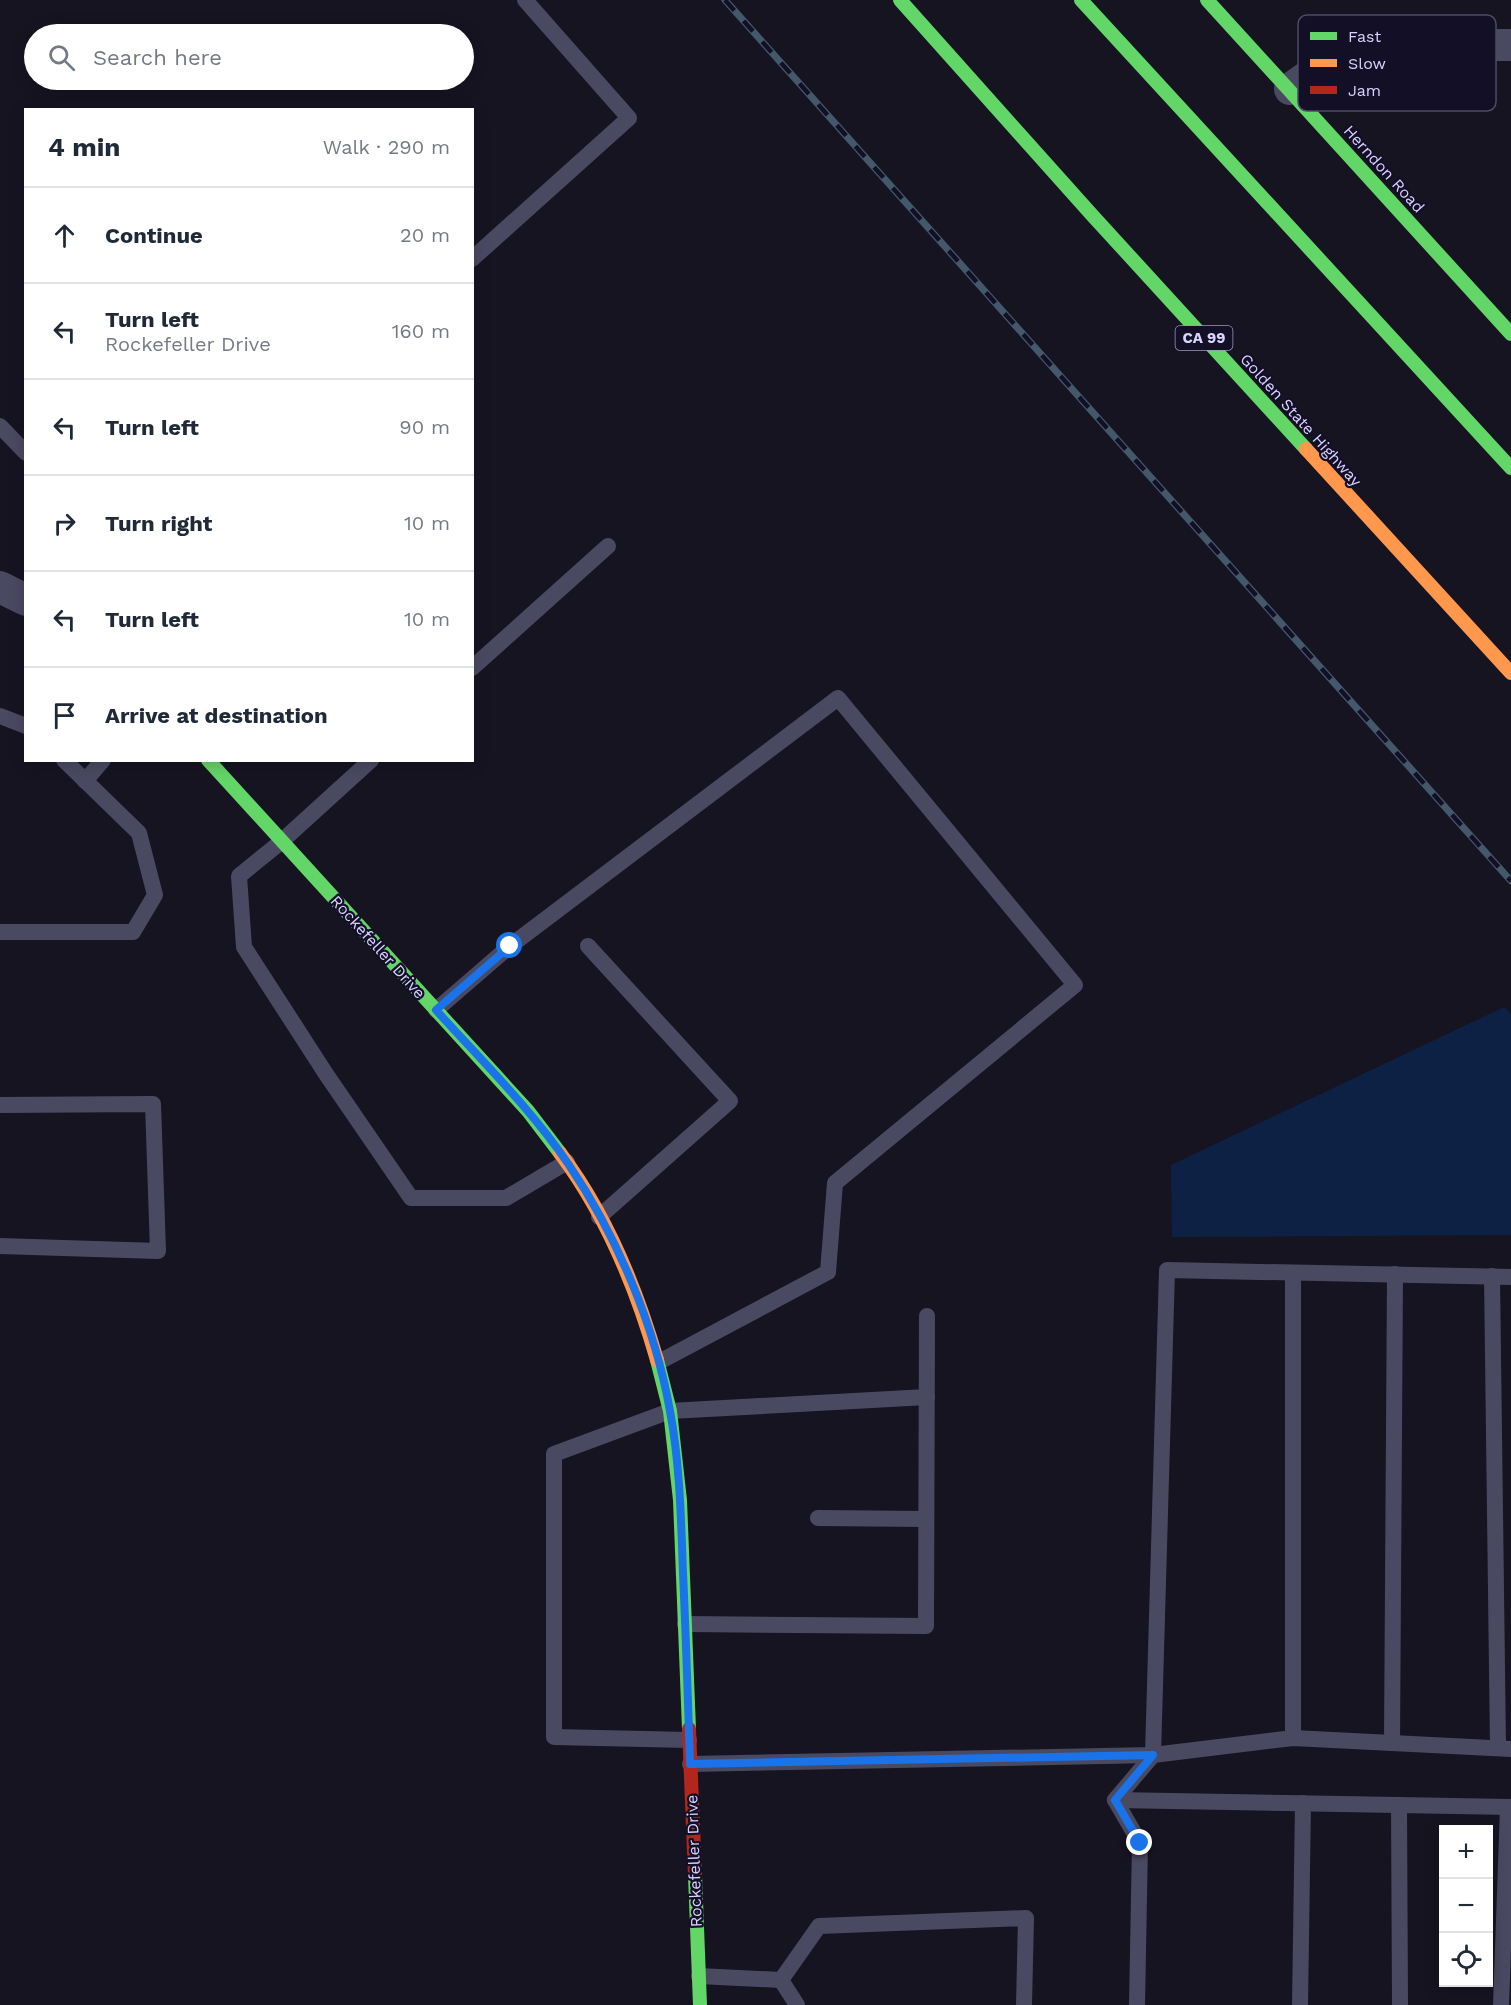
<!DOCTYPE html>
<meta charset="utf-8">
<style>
body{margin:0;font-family:"Work Sans",sans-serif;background:#f6f6f7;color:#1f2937}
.controls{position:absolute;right:18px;bottom:18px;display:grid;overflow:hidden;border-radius:0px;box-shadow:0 3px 15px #0003}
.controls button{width:54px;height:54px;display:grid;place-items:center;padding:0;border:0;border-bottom:2px solid #e0e1e3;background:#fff;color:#1f2937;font:30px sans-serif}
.stop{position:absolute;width:18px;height:18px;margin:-14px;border:4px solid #1a73e8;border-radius:50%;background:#fff}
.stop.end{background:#1a73e8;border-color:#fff;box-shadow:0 2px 6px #0008}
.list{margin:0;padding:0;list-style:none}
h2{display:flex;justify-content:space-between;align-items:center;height:78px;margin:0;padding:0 24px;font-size:26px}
h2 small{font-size:20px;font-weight:400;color:#747a83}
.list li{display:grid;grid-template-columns:39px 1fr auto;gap:18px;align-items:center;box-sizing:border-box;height:96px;padding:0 24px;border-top:2px solid #e0e1e3}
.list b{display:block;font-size:22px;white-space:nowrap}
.list p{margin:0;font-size:20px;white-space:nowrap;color:#747a83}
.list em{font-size:20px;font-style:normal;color:#747a83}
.icon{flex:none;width:33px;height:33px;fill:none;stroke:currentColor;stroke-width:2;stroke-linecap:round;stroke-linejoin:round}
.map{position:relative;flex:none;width:1511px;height:2005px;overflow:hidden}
.search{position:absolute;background:#fff;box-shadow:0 3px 15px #0003;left:24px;top:24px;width:450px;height:66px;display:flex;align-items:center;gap:15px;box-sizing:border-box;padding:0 21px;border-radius:33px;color:#747a83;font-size:22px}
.panel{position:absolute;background:#fff;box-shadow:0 3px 15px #0003;left:24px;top:108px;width:450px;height:654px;border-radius:0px}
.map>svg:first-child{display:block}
</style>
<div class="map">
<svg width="1511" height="2005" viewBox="0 0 1511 2005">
<rect width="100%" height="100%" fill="#161421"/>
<path fill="#0d2144" d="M1504,1007L1511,1014V1235L1172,1237L1171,1165Z"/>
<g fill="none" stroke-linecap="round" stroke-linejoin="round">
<g stroke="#4a4962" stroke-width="16">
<path d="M472,259L629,118L525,0"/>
<path d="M0,426L26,453"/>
<path d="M472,668L608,546"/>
<path d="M0,716L26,726"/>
<path d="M371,760L282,841L239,876L244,947L326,1074L411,1198H506L567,1162"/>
<path d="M85,781L103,760"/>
<path d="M0,932H133L155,895L139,833L64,760"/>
<path d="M588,946L730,1101L599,1217"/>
<path d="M436,1010L510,946L838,698L1075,985L835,1183L828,1272L659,1362"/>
<path d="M0,1105L153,1104L158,1251L0,1246"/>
<path d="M1293,1273V1738"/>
<path d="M1492,1276L1498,1748"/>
<path d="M818,1518L926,1519"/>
<path d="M685,1624L926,1626L927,1316"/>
<path d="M689,1740L554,1737V1454L670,1411L927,1397"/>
<path d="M1392,1743L1395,1274"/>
<path d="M690,1764L1153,1755L1293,1738L1511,1749"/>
<path d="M1115,1800L1511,1807"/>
<path d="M1399,1805L1400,2005"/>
<path d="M699,1976L781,1980"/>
<path d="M781,1980L819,1926L1026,1918L1024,2005"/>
<path d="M781,1980L797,2005"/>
<path d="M1137,2005L1140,1843L1115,1800L1153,1755L1167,1270L1511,1277"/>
<path d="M1300,2005L1303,1803"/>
<path d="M1501,2005L1508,1807"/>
</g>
<g stroke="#4a4962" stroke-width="32">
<path d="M1290,89C1300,82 1310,74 1321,68C1369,40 1456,46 1511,45"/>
<path d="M0,587L26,600"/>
</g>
<g stroke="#63d668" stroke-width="14">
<path d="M900,0L1092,215L1306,449"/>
<path d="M1081,0L1511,468"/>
<path d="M1207,0L1511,334"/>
<path d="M208,760L528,1111L560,1153"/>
<path d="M657,1360L670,1411L680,1500L689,1729"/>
<path d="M695,1875L700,2005"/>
</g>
<g stroke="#ff974d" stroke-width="14">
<path d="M1306,449L1511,673"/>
<path d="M560,1153C606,1214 636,1287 657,1360"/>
</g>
<path stroke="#b3261e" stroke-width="14" d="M689,1729L695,1875"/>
<defs>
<path id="rail" d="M725,0L1511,881"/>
</defs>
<use href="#rail" stroke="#43596b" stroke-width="7"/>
<use href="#rail" stroke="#130f26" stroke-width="4.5" stroke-dasharray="14" stroke-linecap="butt"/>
</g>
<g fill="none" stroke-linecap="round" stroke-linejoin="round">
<path stroke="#1a73e8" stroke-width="8" d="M510,946L436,1010C481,1060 531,1109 569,1165C617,1236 655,1326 670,1411C680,1464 681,1519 683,1573C686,1637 688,1700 690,1764L1153,1755L1115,1800L1140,1843"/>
</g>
<g text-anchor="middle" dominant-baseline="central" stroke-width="4.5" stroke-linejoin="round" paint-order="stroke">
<rect fill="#130f26" stroke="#9e99be" stroke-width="1.5" x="1175.5" y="326" width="57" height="24" rx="4.5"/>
<g font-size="15" font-weight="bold" fill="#d9d4ff">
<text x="1204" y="338">CA 99</text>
</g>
<g font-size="16" fill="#d9d4ff" stroke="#130f26">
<text transform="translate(1384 169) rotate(48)">Herndon Road</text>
<text transform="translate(1301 420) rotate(48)">Golden State Highway</text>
<text transform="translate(378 947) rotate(48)">Rockefeller Drive</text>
<text transform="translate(694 1861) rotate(-92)">Rockefeller Drive</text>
</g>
</g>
<rect x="1298" y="15" width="198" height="96" rx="9" fill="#130f26" stroke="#4e4a67" stroke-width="1.5"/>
<rect x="1310" y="32" width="27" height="8" fill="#63d668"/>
<rect x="1310" y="59" width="27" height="8" fill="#ff974d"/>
<rect x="1310" y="86" width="27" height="8" fill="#b3261e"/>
<g font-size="16" fill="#d9d4ff">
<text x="1348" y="42">Fast</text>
<text x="1348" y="69">Slow</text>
<text x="1348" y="96">Jam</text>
</g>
</svg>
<div class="controls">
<button>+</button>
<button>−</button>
<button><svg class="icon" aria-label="locate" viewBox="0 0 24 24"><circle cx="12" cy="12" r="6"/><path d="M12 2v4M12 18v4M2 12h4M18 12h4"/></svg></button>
</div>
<div class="stop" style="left:510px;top:946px"></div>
<div class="stop end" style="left:1140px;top:1843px"></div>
<div class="search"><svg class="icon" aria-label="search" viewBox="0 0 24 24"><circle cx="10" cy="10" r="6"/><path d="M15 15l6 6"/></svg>Search here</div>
<section class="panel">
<h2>4 min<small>Walk · 290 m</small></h2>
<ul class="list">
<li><svg class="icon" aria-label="ahead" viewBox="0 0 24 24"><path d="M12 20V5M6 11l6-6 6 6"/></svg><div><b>Continue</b></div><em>20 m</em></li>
<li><svg class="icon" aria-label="left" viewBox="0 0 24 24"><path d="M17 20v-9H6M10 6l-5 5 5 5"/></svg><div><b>Turn left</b><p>Rockefeller Drive</p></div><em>160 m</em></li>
<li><svg class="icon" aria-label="left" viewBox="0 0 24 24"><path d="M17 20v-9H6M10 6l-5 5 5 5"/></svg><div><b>Turn left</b></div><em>90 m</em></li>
<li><svg class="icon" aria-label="right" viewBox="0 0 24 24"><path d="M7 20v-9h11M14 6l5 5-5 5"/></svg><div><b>Turn right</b></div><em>10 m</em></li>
<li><svg class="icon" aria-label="left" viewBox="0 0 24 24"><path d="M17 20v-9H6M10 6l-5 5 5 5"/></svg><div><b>Turn left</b></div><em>10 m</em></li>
<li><svg class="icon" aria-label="arrive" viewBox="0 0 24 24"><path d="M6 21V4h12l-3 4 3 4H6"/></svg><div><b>Arrive at destination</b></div></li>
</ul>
</section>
</div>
